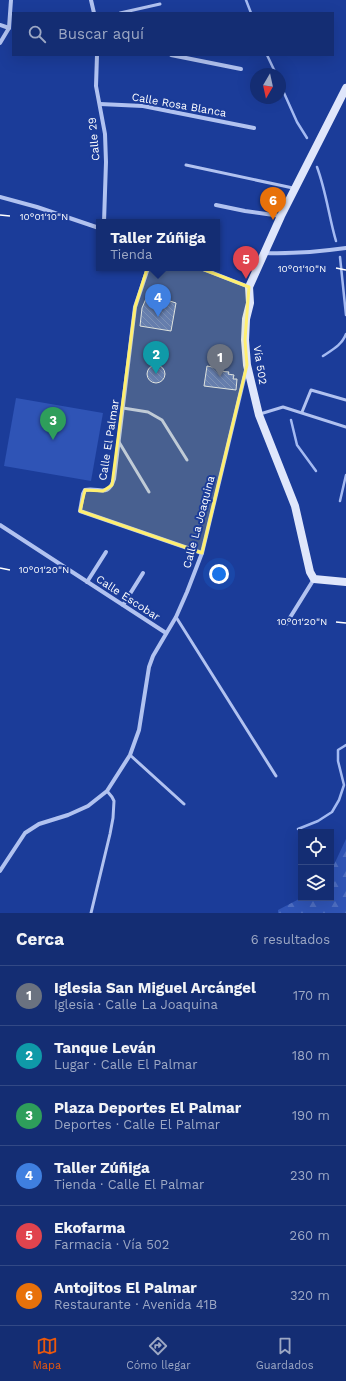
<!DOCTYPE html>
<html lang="es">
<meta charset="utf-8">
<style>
body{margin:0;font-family:"Work Sans",sans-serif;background:#1d3578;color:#f1f3f6}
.controls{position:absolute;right:12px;bottom:12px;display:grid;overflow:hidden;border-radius:0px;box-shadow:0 4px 16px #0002}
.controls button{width:36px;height:36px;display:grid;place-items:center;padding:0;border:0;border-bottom:1px solid #334985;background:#142d73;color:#f1f3f6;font:20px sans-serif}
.compass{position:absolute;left:250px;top:68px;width:36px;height:36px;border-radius:50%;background:#142d73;box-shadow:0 4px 16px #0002;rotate:189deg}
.you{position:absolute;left:219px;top:574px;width:14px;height:14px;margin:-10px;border:3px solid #fff;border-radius:50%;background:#1a73e8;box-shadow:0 0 0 6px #1a73e833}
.badge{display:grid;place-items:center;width:26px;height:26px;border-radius:50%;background:#ea580c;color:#fff;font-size:13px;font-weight:700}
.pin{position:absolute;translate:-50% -33px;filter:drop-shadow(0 1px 2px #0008)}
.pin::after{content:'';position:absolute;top:21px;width:14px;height:12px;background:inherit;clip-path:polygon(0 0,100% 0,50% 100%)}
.popup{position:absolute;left:96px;top:219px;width:124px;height:52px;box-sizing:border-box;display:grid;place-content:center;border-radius:0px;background:#142d73;filter:drop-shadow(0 1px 3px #0005);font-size:13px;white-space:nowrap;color:#9da8c4}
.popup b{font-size:15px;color:#f1f3f6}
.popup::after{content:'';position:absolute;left:50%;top:100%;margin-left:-8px;border:8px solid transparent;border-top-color:#142d73}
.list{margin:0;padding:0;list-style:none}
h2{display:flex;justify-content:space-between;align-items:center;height:52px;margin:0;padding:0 16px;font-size:17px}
h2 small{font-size:13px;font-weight:400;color:#9da8c4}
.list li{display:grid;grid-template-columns:26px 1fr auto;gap:12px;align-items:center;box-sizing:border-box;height:60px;padding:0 16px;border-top:1px solid #334985}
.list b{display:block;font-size:15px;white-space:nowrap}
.list p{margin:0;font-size:13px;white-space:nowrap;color:#9da8c4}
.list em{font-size:13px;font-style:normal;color:#9da8c4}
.icon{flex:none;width:22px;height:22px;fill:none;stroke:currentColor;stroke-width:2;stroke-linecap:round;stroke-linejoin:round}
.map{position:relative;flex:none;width:346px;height:913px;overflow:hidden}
.search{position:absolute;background:#142d73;box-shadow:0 4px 16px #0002;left:12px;right:12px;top:12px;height:44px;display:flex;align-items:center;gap:10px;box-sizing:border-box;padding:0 14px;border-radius:0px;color:#9da8c4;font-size:15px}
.sheet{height:412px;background:#142d73}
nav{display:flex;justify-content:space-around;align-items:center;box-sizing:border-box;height:56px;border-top:1px solid #334985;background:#142d73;font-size:11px;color:#9da8c4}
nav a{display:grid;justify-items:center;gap:2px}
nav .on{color:#ea580c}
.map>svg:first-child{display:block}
</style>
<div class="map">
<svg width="346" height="913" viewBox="0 0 346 913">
<defs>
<pattern id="forest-firs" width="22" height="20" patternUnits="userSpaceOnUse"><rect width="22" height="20" fill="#2f54b6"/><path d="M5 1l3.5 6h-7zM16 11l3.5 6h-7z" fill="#4e6ec1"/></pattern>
<pattern id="building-back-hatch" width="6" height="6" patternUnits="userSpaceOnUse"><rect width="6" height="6" fill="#4062bd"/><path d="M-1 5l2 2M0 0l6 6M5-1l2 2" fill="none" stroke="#5d7ac7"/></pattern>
</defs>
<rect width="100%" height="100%" fill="#1b3c99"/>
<path fill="url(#forest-firs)" d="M346,839V913H278V910L301,898H331V871Z"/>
<path fill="#2f54b6" d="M16,398L103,413L91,481L4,466Z"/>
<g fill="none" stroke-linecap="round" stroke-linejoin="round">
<g stroke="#a4baf2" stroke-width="2.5">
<path d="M246,0L251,13"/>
<path d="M267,55L276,74"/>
<path d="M280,84L297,122L307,138"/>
<path d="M317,167C326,191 329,217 336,241"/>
<path d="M340,257L346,315"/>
<path d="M323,356C332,350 342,345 346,334"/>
<path d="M291,420L297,445L316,471"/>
<path d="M340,501L346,475"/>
<path d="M298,829L318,821L332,812L339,800L344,785L338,761V750L346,745"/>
</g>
</g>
<g fill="url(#building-back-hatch)" stroke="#d8e1fb">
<path d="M148,294L176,303L171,331L140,326L142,308Z"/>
<circle cx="156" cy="374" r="9"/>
<path d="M207,366L218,368L217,371L229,372L228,374L234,375L233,379H237L236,390L204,386Z"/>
</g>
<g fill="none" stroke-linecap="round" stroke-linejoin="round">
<g stroke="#b1c2f0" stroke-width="3">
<path d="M120,13L160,4"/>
<path d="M186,165L293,188"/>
<path d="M123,408L148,412L162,420L187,460"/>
<path d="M302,412L311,390L346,400"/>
<path d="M260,414L283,407L346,427"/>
<path d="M119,442L149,492"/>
<path d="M176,617L276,776"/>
<path d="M130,755L184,804"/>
<path d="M91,913L110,834L113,818L114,801L112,797L107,791"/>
</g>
<g stroke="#b1c2f0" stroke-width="4">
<path d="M91,0L94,13"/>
<path d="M0,25L9,28"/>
<path d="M0,43L9,28L11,0"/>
<path d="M97,55L96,86L105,134L106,162L104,222"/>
<path d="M171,55L241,69"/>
<path d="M100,104L143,106L254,128"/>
<path d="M0,197L37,207L99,228"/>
<path d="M216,205L245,211L281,216"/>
<path d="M265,253C294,254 317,252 346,248"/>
<path d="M148,268L135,307L114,479C108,498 99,487 85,490L83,494L80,511L202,553"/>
<path d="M200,268L249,287"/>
<path d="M0,525L166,633"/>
<path d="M87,582L106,552"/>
<path d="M123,605L143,573"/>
<path d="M286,624L314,579"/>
<path d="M0,871L25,833L39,824L68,815L88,806L107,791L130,755L139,730L149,667L153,656L176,617L187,592L202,553L246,370"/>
</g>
<path stroke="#dfe6fb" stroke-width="8" d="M346,88L281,216L249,287L250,303L246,319L245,340L247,365L259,415L295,506L310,572L314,579L346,582"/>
</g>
<path fill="#ffef70" fill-opacity="0.2" stroke="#ffef70" stroke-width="3" stroke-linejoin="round" d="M153,250L249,287L245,340L247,365L202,553L80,511L85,490L103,491L112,485L135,307Z"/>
<path fill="none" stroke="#fff" stroke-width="1.5" d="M0,215L10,216M336,268L346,270M0,568L10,570M336,622L346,623"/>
<g text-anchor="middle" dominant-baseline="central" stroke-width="4" stroke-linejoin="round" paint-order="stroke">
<g font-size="11" fill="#fff" stroke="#1b3c99">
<text transform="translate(179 105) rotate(10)">Calle Rosa Blanca</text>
<text transform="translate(94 139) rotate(-95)">Calle 29</text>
<text transform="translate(260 365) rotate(81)">Vía 502</text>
<text transform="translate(109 440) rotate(-81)">Calle El Palmar</text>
<text transform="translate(199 522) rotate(-75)">Calle La Joaquina</text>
<text transform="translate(128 598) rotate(33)">Calle Escobar</text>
</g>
</g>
<g font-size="10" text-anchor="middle" fill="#fff" stroke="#1b3c99" stroke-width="4" stroke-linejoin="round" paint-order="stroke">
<text x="44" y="220">10°01'10"N</text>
<text x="302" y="272">10°01'10"N</text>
<text x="44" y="573">10°01'20"N</text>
<text x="302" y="625">10°01'20"N</text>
</g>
</svg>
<div class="controls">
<button><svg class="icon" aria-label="locate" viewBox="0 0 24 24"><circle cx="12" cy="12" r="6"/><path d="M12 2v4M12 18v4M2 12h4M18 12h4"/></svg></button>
<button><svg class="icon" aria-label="layers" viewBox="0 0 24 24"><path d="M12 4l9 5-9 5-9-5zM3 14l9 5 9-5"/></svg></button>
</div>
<svg class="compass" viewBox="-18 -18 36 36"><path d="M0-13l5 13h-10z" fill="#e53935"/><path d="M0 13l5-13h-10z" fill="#9da8c4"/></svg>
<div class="you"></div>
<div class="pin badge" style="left:220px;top:377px;background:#6b7280">1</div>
<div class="pin badge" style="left:156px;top:374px;background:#0f9aa8">2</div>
<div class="pin badge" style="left:53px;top:440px;background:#2e9e5b">3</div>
<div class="pin badge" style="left:158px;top:317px;background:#3f7fe0">4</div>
<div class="popup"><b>Taller Zúñiga</b>Tienda</div>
<div class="pin badge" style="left:246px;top:279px;background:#e0444e">5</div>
<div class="pin badge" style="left:273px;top:220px;background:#e8710a">6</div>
<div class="search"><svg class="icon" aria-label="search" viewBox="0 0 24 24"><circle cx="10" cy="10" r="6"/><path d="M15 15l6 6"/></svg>Buscar aquí</div>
</div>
<section class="sheet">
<h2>Cerca<small>6 resultados</small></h2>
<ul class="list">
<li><span class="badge" style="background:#6b7280">1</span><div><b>Iglesia San Miguel Arcángel</b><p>Iglesia · Calle La Joaquina</p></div><em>170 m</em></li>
<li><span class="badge" style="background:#0f9aa8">2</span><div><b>Tanque Leván</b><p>Lugar · Calle El Palmar</p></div><em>180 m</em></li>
<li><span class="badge" style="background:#2e9e5b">3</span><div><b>Plaza Deportes El Palmar</b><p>Deportes · Calle El Palmar</p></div><em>190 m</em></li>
<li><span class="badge" style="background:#3f7fe0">4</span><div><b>Taller Zúñiga</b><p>Tienda · Calle El Palmar</p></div><em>230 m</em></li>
<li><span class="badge" style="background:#e0444e">5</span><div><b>Ekofarma</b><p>Farmacia · Vía 502</p></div><em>260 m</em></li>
<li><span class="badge" style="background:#e8710a">6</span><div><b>Antojitos El Palmar</b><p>Restaurante · Avenida 41B</p></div><em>320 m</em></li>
</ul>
</section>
<nav>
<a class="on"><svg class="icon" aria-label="map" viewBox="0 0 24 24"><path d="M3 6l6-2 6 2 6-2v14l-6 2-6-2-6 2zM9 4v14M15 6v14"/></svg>Mapa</a>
<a><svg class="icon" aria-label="directions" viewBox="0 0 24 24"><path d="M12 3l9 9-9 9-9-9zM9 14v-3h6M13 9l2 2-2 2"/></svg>Cómo llegar</a>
<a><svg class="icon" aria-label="saved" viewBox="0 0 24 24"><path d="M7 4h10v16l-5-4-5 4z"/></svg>Guardados</a>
</nav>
